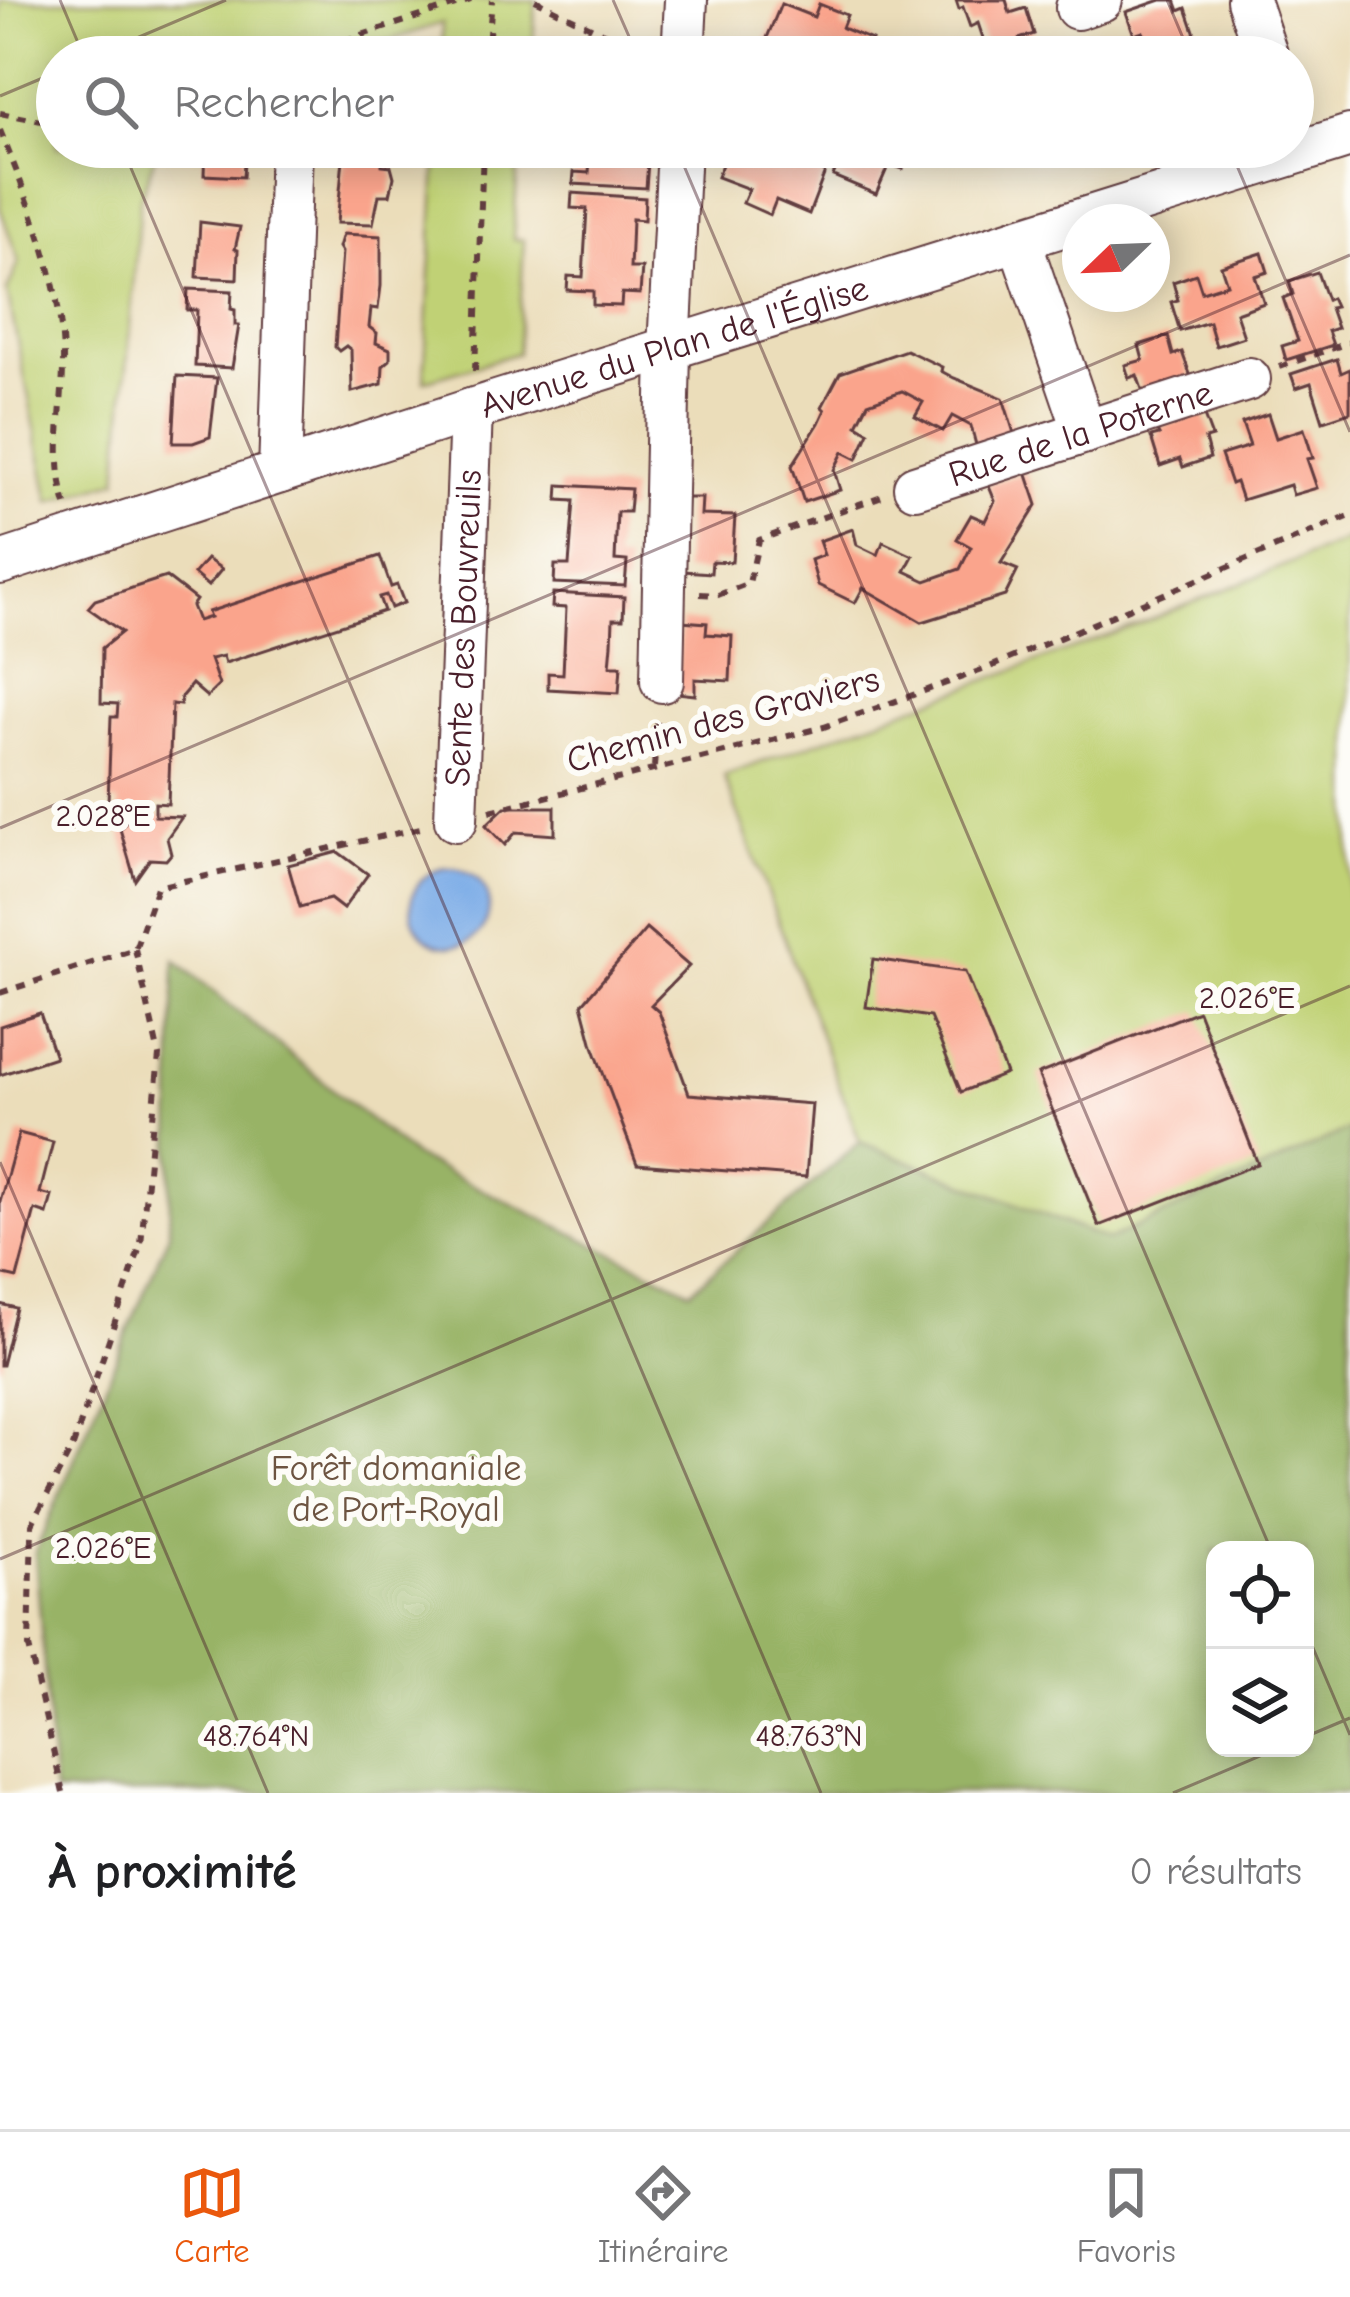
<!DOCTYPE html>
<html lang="fr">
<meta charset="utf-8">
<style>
body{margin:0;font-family:"Comic Neue",sans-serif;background:#f6f6f6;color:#202124}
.controls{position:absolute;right:36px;bottom:36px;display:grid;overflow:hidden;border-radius:24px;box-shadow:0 6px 30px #0003}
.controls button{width:108px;height:108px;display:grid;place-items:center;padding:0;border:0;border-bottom:3px solid #e0e0e0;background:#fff;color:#202124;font:60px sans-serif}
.compass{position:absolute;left:1062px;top:204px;width:108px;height:108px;border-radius:50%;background:#fff;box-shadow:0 6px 30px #0003;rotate:247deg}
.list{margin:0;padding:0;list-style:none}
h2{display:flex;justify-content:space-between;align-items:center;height:156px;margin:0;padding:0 48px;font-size:51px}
h2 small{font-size:39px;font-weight:400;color:#757577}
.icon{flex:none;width:66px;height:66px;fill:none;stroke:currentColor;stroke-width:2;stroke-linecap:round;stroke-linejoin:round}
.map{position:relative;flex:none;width:1350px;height:1793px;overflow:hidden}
.search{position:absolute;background:#fff;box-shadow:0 6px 30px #0003;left:36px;right:36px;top:36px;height:132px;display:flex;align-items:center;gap:30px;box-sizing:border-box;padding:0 42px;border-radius:66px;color:#757577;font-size:45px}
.sheet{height:336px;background:#fff}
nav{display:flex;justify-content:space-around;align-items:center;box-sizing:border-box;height:168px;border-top:3px solid #e0e0e0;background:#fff;font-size:33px;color:#757577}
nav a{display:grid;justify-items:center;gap:6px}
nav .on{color:#ea580c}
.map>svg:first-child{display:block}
</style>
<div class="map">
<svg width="1350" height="1793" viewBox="0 0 1350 1793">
<rect width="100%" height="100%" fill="#fdfcf7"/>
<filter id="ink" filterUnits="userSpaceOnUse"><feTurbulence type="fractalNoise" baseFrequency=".00833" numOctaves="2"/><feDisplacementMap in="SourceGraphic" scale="24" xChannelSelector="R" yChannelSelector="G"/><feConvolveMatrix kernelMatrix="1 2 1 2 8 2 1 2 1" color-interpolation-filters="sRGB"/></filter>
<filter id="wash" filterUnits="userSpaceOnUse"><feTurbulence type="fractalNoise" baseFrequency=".004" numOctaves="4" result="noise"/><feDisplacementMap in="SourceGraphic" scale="48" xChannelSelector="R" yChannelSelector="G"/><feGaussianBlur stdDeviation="2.7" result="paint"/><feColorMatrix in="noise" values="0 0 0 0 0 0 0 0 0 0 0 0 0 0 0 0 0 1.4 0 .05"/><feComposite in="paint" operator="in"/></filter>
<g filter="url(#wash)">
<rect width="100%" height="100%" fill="#ebddba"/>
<g fill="#c0d174" stroke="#857850" stroke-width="3">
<path d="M0,0H536L532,57H442V23L340,57H57V147H158L140,199L118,480L50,502L7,291L19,262L0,208Z"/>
<path d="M437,147H519L513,239L524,240L518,353L424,381Z"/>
<path d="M1350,539V1129L1108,1240L860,1142L724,776L1145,622Z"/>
</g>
<path fill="#98b366" stroke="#716948" stroke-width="3" fill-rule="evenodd" d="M175,960L415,1157L691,1291L860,1142L1108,1240L1350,1129V1793H54L35,1553L169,1233ZM1215,1550H1305V1748H1215Z"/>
<circle fill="#7cace7" stroke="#636689" stroke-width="3" cx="450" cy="907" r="39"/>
<g id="blocks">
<g fill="#faa48c">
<path d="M956,0H1006L1010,13L1026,8L1034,34L1019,39L1024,57H979L978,52L987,50L978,23L970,27L963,7L959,9Z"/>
<path d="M1161,0H1175L1179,11L1186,8L1195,34L1149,50L1143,32L1134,35L1126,12Z"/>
<path d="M781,4L814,17L819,4L847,15L842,28L872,40L866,57H787L764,45Z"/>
<path d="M205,147H245L243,177L204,175Z"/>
<path d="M591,147H637L636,161L648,162L646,188L573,184L574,172L589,173Z"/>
<path d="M729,147H796L806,151L801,163L825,172L809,214L776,200L770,215L743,203L749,189L717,177Z"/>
<path d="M833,147H911L903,169L889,164L876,194L833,176L840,158L830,154Z"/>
<path d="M344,148L382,151V165L391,166L394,177L390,195H379L373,224L337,223Z"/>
<path d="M572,193L645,198L644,220L632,219L631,246L630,268H642L640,294L622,293L621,306L593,305V291L567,290L568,276L583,277L587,209L571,208Z"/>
<path d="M200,222L240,227L235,249L238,250L237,279L197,277Z"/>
<path d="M343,234L381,236V286L378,309L371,308L369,327L377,333L376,343L390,349V360L383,366L382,384L352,392L351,350L346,346L339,351L335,347L342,252L339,247Z"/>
<path d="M1262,253L1268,272L1255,276L1264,303L1236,313L1244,337L1216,346L1209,322L1180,331L1171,302L1178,300L1173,282L1196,274L1202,292L1227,284L1221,266Z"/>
<path d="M1317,272L1327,300L1331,298L1335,307L1330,308L1337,328L1328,331L1333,345L1286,360L1282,346L1298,341L1283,298L1293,294L1289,281Z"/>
<path d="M188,289L232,291L231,309L235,310V325H239L232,368L195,366L197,310H187Z"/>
<path d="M1168,336L1173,355L1182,352L1191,377L1143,392L1137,375L1129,378L1125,365L1143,360L1139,345Z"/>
<path d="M906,350L942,367L941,371L954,378L1003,398L1014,433L976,445L971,426L952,416L943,431L915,416L923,402L902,391L868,403L857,425L869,432L857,459L843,452L834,470L840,490L804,502L792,466L819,423L825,410L822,407L840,373Z"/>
<path d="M1337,359L1341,373L1350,369V412L1323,421L1311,383L1296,388L1291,374Z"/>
<path d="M177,376L217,378L210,437L193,443H173Z"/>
<path d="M1203,413L1212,437L1205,439L1210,458L1183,467L1180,459L1160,466L1151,437L1159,435L1156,429Z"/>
<path d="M1268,414L1276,438L1304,429L1313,458L1307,459L1317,488L1293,495L1290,485L1242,500L1236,482L1231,484L1221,455L1250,446L1242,423Z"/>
<path d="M1026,472L1037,505L1001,563L1018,570L1005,596L922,622L863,588L855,603L818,585L811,560L824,555L819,541L853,529L857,545L878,555L883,542L913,556L905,571L926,581L960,569L971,547L957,539L971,515L985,521L995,501L988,484Z"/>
<path d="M559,485L631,489L629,512H617L615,560L627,561L625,586L554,583L555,565H569L574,501L558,500Z"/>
<path d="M687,498H702L701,515L735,516L732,562L712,561L711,573L684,571Z"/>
<path d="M380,556L391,587L397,585L404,603L391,608L386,595L379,597L384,611L225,663L223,656L210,659L219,685L207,697L192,684L181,697L180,705L172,704L168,804L155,803V816L182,817L167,838L171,854L166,860L150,859L135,880L120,829L129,817H118L119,802H108L111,717H117L118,704L101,703L102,648L122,632L88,608L95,600L166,577L196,600L192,606L198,621L210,617L208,612Z"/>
<path d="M207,559L222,569L208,586L194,574Z"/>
<path d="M553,593L624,597L623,619H613L612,644L610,666H621L619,693L548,689V673L563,674L566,608L552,607Z"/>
<path d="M681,621L707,623L706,634L732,636L730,681L695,679V695L677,693Z"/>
<path d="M505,807H555V835L516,832L505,845L486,825Z"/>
<path d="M338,852L368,874L343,909L330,899L300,907L288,865Z"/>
<path d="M646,929L689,966L651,1005L659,1012L689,1094L812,1104L806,1177L637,1164L593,1046L582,1004Z"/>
<path d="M873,959L965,972L1006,1074L961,1092L930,1017L866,1007Z"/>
<path d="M1198,1011L1258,1164L1099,1226L1038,1074Z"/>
<path d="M40,1013L55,1057L0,1075V1026Z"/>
<path d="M19,1133L53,1142L40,1193L52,1196L47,1214L35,1210L17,1278L0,1274V1201Z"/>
<path d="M0,1304L16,1308L2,1365H0Z"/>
</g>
</g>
</g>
<g filter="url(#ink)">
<use href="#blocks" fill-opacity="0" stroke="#623c40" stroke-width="3"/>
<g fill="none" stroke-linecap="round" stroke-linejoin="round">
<defs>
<g id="minor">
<path d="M1248,0L1267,57"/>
<path d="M1077,8L1101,0"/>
<path d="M683,57L686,0"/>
<path d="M1019,239L1085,432"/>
<path d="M280,472L291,147"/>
<path id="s1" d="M915,487L1249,379"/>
<path id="s2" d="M0,563L471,410L1350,136"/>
<path d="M662,681L669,350L679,147"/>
<path id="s3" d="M456,820L471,410"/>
</g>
</defs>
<use href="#minor" stroke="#623c40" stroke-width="46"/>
<g stroke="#623c40" stroke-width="6" stroke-dasharray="9 9" stroke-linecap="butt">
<path d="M535,0L649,55"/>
<path d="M293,57L471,0"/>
<path d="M487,57L492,0"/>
<path d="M0,113L57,124"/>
<path d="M0,130C28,200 61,279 63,356C64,406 51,455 66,505"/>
<path d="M1280,367L1350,342"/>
<path d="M475,371L483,147"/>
<path d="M700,594L718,595L749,583L759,540L882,496"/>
<path d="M654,767L658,715"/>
<path d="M490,811L824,727L985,669L1350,516"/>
<path d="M0,993L135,949L157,887L425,827"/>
<path d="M63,1793L29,1647L32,1524L73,1446L141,1244L159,1055L135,949"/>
</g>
<use href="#minor" stroke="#fff" stroke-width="42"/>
</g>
</g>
<path fill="none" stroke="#4a1f2b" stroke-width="3" stroke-opacity="0.45" d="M60,0L84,57M613,0L638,57M1167,0L1191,57M92,57L226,0M0,96L57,72M122,147L821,1793M676,147L1271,1550M1229,147L1350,432M0,828L1350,255M0,1162L268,1793M0,1559L1350,986M1305,1629L1350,1735M1305,1737L1350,1718M1173,1793L1279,1748"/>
<g text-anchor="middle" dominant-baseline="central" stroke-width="12" stroke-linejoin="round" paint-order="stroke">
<g font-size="36" fill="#4a1f2b" stroke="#fdfcf7">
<text stroke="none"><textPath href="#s2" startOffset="708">Avenue du Plan de l'Église</textPath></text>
<text stroke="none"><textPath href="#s1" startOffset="174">Rue de la Poterne</textPath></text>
<text stroke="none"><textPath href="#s3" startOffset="192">Sente des Bouvreuils</textPath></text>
<text transform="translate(723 720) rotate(-15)">Chemin des Graviers</text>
</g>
<g font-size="36" fill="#6d5441" stroke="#fdfcf7">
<text x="396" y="1468">Forêt domaniale<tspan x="396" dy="41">de Port-Royal</tspan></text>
</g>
</g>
<g font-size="30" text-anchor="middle" fill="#4a1f2b" stroke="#fdfcf7" stroke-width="12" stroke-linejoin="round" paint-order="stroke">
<text x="103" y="826">2.028°E</text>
<text x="1247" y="1008">2.026°E</text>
<text x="103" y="1558">2.026°E</text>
<text x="256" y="1746">48.764°N</text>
<text x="809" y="1746">48.763°N</text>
</g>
</svg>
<div class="controls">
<button><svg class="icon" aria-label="locate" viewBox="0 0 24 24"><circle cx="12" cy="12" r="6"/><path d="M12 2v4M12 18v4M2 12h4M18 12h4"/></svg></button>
<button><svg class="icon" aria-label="layers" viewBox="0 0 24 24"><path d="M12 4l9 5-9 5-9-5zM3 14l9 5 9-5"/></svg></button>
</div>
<svg class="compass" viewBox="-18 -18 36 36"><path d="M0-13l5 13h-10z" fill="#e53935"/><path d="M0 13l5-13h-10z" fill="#757577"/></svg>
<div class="search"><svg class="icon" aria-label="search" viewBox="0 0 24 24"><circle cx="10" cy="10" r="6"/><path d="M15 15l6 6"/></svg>Rechercher</div>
</div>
<section class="sheet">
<h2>À proximité<small>0 résultats</small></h2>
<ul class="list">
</ul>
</section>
<nav>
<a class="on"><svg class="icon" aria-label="map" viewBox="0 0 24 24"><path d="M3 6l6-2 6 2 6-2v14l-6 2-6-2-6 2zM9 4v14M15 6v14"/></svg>Carte</a>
<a><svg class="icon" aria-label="directions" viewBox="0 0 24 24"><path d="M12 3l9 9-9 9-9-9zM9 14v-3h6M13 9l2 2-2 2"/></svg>Itinéraire</a>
<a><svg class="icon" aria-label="saved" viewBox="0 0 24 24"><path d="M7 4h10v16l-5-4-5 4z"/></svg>Favoris</a>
</nav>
